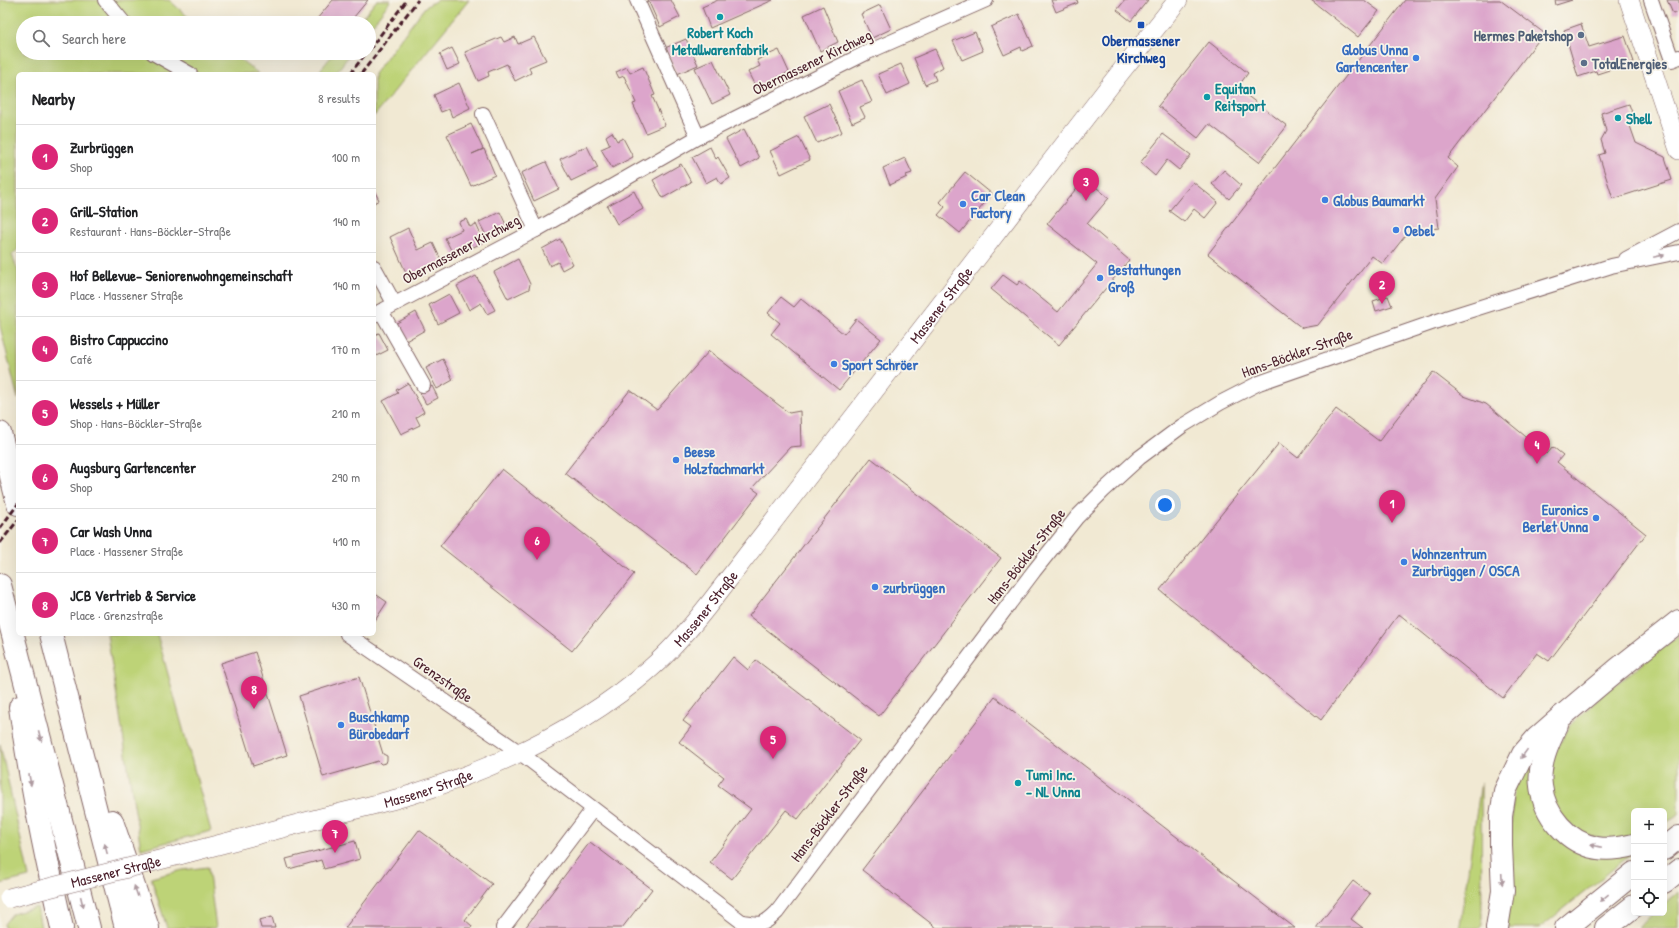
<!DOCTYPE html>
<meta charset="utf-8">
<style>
body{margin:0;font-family:"Patrick Hand",sans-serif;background:#f2f2f2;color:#202124}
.controls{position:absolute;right:12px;bottom:12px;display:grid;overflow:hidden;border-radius:6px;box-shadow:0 4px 16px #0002}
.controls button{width:36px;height:36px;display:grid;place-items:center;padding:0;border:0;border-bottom:1px solid #e0e0e0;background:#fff;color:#202124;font:20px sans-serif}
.you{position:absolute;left:1165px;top:505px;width:14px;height:14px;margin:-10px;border:3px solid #fff;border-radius:50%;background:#1a73e8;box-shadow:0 0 0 6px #1a73e833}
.badge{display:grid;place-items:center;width:26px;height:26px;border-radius:50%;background:#db2777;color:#fff;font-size:13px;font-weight:700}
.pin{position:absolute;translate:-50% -33px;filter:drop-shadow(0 1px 2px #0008)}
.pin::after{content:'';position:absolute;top:21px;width:14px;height:12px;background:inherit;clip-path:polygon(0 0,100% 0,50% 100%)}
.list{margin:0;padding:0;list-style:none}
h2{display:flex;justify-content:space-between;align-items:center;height:52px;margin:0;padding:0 16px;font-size:17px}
h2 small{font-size:13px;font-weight:400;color:#757577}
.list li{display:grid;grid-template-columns:26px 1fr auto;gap:12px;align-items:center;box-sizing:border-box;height:64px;padding:0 16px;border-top:1px solid #e0e0e0}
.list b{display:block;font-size:15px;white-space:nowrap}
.list p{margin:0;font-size:13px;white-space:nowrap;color:#757577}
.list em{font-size:13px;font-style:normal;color:#757577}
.icon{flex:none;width:22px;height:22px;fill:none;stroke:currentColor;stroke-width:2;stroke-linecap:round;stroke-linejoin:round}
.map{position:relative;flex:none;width:1679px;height:928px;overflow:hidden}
.search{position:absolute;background:#fff;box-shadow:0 4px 16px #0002;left:16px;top:16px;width:360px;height:44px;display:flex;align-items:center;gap:10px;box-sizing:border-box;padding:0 14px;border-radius:22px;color:#757577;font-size:15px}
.panel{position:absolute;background:#fff;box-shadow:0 4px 16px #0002;left:16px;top:72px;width:360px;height:564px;border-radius:6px}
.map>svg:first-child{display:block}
</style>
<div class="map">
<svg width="1679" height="928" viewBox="0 0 1679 928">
<rect width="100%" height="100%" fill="#f7f3e8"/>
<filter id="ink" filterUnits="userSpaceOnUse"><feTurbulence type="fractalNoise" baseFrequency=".025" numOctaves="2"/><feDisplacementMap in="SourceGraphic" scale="8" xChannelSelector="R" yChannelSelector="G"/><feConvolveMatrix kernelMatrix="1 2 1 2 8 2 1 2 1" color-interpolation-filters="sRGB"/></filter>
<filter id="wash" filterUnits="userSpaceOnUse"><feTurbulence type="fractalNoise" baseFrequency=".012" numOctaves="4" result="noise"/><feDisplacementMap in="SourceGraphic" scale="16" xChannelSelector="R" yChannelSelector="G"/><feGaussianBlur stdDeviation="0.9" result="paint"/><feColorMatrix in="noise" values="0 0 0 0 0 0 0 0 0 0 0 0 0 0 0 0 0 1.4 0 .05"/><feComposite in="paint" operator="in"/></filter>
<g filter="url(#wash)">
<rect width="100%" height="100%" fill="#f1e9d3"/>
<g fill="#bdd377" stroke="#847951">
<path d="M0,0H99L118,23H23V53H146L161,64L179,74H18V249L12,255L18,271V399L0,326Z"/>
<path d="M111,0H169L195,23H131Z"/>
<path d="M377,0H391L369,29V23H358Z"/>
<path d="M437,0H469L374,116V74L425,7Z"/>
<path d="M166,53H232L259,74H200Z"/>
<path d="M334,53H351L335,74H317Z"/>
<path d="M107,634H157L211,831L141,849Z"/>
<path d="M1679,635V814L1664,823V811H1634V836L1616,840L1582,835L1562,817L1549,791L1553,756L1570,725L1606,692Z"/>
<path d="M1542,743L1546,821L1634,852L1540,928H1504L1514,786Z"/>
<path d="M0,744L29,877L0,884Z"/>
<path d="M1481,782L1482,925L1480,928H1458L1460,925Z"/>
<path d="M208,867L216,928H167L151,878L183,870Z"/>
<path d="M1679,892V928H1639L1653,913H1664V904Z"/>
<path d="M37,907L41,928H5L4,924L12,914Z"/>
</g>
<g id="blocks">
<g fill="#dca5cb">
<path d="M333,0H368L349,23H321L316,20Z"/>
<path d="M648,0H671L680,17L660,27Z"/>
<path d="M718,0H773L710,28L702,7Z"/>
<path d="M1051,0H1077L1078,3L1056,12Z"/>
<path d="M1125,0H1148L1131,21L1117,10Z"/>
<path d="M1311,0H1364L1379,11L1358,37Z"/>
<path d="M1405,0H1500L1544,33L1448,158L1458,167L1435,199L1439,228L1409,231L1383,264L1372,256L1318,325L1302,328L1208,254Z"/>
<path d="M1555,0H1572L1556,5Z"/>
<path d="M1667,0H1679V12L1673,14Z"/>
<path d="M880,5L891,29L872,38L861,14Z"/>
<path d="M823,6L838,42L820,51L804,15Z"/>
<path d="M1019,14L1033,46L1022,51L1021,47L1004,55L991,27Z"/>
<path d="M1581,24L1589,47L1625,36L1634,62L1597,74L1596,71L1578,77L1564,30Z"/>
<path d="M975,32L983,51L962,60L953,41Z"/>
<path d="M501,37L504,42L515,37L518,44L534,37L546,60L529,67L531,73L515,81L507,64L488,72L489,76L478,81L465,52Z"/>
<path d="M686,39L698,65L677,74L665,48Z"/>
<path d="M1209,42L1248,73L1237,88L1287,126L1259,162L1209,124L1198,138L1158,106Z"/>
<path d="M452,48L460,64L447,70L440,54Z"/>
<path d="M935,49L943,67L933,73L936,80L925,85L914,58Z"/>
<path d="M779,50L789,72L756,88L748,72L760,66L757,60Z"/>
<path d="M713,60L730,95L712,104L695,68Z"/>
<path d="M901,64L910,84L887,95L878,74Z"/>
<path d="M627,67L630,73L643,67L655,95L652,96L665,125L646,133L633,104L636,103L624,76L619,78L616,72Z"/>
<path d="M862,80L872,102L860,107L865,117L852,123L838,91Z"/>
<path d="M459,83L470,108L452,117L449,109L441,112L434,95Z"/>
<path d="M829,104L842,132L817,143L804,116Z"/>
<path d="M1629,104L1635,121L1629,123L1636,143L1665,157L1672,180L1613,199L1599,155L1605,153L1601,140L1606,131L1601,113Z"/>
<path d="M471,124L483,149L472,154L484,149L495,175L471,186L447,135Z"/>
<path d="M744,129L759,158L741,168L726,139Z"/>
<path d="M612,132L617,141L623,138L633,157L612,168L601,149L610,145L606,136Z"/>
<path d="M1163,134L1191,155L1179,170L1167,160L1155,176L1140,163Z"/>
<path d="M799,137L810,160L781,174L770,151Z"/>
<path d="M587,146L598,168L571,181L560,159Z"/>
<path d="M710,147L716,159L718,157L730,178L721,184L717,177L706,183L692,157Z"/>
<path d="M905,158L912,173L906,175L907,177L890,185L883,168Z"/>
<path d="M546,162L559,189L534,201L521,173Z"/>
<path d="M681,164L691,182L663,198L653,180Z"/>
<path d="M1224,170L1241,185L1229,199L1212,184Z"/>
<path d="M965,172L992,194L960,233L938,215L945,207L940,202Z"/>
<path d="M1085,178L1109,198L1087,224L1129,260L1059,345L991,289L1003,275L1017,285L1020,281L1058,312L1097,264L1047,224Z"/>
<path d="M1193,182L1218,202L1205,218L1194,209L1184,222L1169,211Z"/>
<path d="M374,190L379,200L374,203Z"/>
<path d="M634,191L643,209L617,224L607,206Z"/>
<path d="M500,212L508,229L488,239L479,222Z"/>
<path d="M466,219L470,227L476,224L484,242L454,256L445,238L462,230L459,222Z"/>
<path d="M408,228L418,250L433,243L442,262L408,277L390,237Z"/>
<path d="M560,239L573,264L562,270L558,262L550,266L542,249Z"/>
<path d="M518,259L530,284L529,289L508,299L494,272Z"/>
<path d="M476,276L495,310L487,314L481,303L469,310L457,286Z"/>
<path d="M449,294L459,313L438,324L429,305Z"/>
<path d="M1388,296L1392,306L1376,311L1373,301Z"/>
<path d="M781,297L794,307L801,299L844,334L856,319L881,339L839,390L771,334L780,323L768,313Z"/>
<path d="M416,312L425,330L404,342L395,324Z"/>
<path d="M379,333L388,350L374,357V335Z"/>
<path d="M709,351L789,413L800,411L801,446L790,447L752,488L759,493L697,574L565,473L630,390L657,410Z"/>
<path d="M443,359L453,380L437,389L426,368Z"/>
<path d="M1433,372L1464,396L1486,404L1547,454L1553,447L1563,455L1557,462L1646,534L1549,661L1537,653L1503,698L1399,614L1321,720L1160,590L1279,443L1298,458L1336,409L1379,441Z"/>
<path d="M408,383L424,412L416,417L420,425L401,434L383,401L398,393L396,390Z"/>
<path d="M432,386L438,398L426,404L420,393Z"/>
<path d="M871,458L1001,558L879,716L749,616Z"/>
<path d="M502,469L634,574L572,651L440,546Z"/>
<path d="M374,593L387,602L374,622Z"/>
<path d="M255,652L287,755L253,766L221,663Z"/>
<path d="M733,657L748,670L756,660L860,740L798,819L786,810L732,879L710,862L751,809L718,785L724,777L679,742L691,727L683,721Z"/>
<path d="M359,677L383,754L387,756V760L386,763L381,764L378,761L323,777L299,696Z"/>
<path d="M995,697L1295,928H937L862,870Z"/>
<path d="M419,830L492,884L465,920L472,926L471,928H345Z"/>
<path d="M355,841L360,859L324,869L321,860L289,869L286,859Z"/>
<path d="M590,842L652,889L622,928H525Z"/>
<path d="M1353,881L1370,894L1351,919L1363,928H1316Z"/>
<path d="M272,917L275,928H261L259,920Z"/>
</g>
</g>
</g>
<g filter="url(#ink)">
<use href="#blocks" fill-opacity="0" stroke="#846666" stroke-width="1"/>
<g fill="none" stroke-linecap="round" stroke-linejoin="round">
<defs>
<g id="minor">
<path d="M105,0L124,23"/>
<path d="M637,0L698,137"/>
<path d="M1651,0L1672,60L1679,57"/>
<path d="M153,53L190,74"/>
<path d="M483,114L536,230"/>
<path d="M1626,259L1679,231"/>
<path d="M374,267L394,303"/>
<path d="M381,311L423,385"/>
<path d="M374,315L536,230L698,137L868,52L986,0"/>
<path d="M347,634L519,752L742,922C760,925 763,926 777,912L1034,571L1077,517L1104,490L1139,458L1182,426L1220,403L1259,383L1446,318L1611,266L1679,252"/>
<path d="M503,928L593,809"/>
</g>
<g id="secondary">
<path d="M1629,0L1679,150"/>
<path id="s1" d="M179,855C225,843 271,831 317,819C348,811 379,804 410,795C496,768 583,728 651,668C673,649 692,626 710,603L1115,79L1178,0"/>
</g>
<g id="primary">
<path d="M1557,725C1548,743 1538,765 1541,786C1544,815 1568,843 1597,848C1610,850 1622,848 1634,845"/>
<path d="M1664,849L1679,837"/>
<path d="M1664,882L1679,870"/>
<path d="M1497,928L1503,891L1501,846V816L1505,791L1523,754L1537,738L1561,717L1618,669L1679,621"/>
<path d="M1566,928L1634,873"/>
<path d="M1606,928L1634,906"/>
</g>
<g id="motorway">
<path d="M0,433L18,504"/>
<path d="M0,585L89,928"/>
<path d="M51,634L126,928"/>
<path d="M20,707C30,782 45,855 62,928"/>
<path d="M112,821L148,928"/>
</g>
</defs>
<use href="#minor" stroke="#846666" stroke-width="16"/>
<use href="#secondary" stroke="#846666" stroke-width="20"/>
<use href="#primary" stroke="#846666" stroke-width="24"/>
<use href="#motorway" stroke="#846666" stroke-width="24"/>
<use href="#minor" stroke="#fff" stroke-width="14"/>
<use href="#secondary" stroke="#fff" stroke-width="19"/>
<use href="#primary" stroke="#fff" stroke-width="22"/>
<use href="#motorway" stroke="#fff" stroke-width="22"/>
<g stroke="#4a1f2b" stroke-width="3" stroke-dasharray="6 3" stroke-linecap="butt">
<path d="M369,50L407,0"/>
<path d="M350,74L366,53"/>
<path d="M361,74L418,0"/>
<path d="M0,528L18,504"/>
<path d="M0,543L18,520"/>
</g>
<defs>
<g id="secondary-bridge">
<path id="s2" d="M9,898L179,855"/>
</g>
</defs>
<use href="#secondary-bridge" stroke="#846666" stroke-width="20" stroke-linecap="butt"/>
<use href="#secondary-bridge" stroke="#fff" stroke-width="19"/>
</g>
<defs><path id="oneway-solid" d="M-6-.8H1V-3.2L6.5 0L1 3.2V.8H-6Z"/></defs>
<g fill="#ae9aa0">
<use href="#oneway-solid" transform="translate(1659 256) rotate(-12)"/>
<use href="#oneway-solid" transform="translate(40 736) rotate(75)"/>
<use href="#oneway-solid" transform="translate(1524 754) rotate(126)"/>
<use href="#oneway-solid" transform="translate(30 780) rotate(80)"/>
<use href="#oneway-solid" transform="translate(1596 846) rotate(-168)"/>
<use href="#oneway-solid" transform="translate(106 849) rotate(-104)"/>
<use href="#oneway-solid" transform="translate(1502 879) rotate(87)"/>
<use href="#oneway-solid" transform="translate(136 891) rotate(-109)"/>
<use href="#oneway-solid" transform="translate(1604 898) rotate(141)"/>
<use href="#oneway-solid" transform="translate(82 902) rotate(76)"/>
</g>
</g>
<g fill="#0f9aa8" stroke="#f7f3e8" stroke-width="1.5">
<circle cx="720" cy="17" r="4"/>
<circle cx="1207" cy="97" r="4"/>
<circle cx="1618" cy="118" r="4"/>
<circle cx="1018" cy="783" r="4"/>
</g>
<rect fill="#1a4fb4" stroke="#f7f3e8" stroke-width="1.5" x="1137" y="21" width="8" height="8" rx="2"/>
<g fill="#5c6f8a" stroke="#f7f3e8" stroke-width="1.5">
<circle cx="1581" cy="35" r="4"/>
<circle cx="1584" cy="63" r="4"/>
</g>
<g fill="#3f7fe0" stroke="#f7f3e8" stroke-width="1.5">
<circle cx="1416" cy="58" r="4"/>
<circle cx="1325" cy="200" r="4"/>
<circle cx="963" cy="204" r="4"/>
<circle cx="1396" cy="230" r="4"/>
<circle cx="1100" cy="278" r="4"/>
<circle cx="834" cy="364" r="4"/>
<circle cx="676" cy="460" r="4"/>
<circle cx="1596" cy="518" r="4"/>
<circle cx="1404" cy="562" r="4"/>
<circle cx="875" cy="587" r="4"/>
<circle cx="341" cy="725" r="4"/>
</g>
<g text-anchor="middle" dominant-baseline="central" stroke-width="3.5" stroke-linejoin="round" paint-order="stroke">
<g font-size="15" font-weight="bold" fill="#0d838f" stroke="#f7f3e8" text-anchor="start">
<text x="720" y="32" text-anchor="middle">Robert Koch<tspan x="720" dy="17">Metallwarenfabrik</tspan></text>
<text x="1215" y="88">Equitan<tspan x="1215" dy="17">Reitsport</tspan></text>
<text x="1626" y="118">Shell</text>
<text x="1026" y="774">Tumi Inc.<tspan x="1026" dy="17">- NL Unna</tspan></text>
</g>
<g font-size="15" font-weight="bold" fill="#4e5e75" stroke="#f7f3e8" text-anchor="end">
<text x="1573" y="35">Hermes Paketshop</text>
<text x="1592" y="63" text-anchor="start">TotalEnergies</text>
</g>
<g font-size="15" font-weight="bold" fill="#164399" stroke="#f7f3e8">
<text x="1141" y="40">Obermassener<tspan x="1141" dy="17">Kirchweg</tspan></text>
</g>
<g font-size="15" font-weight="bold" fill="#366cbe" stroke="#f7f3e8" text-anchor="start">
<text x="1408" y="49" text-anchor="end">Globus Unna<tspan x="1408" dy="17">Gartencenter</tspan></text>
<text x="971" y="195">Car Clean<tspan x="971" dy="17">Factory</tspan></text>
<text x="1333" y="200">Globus Baumarkt</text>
<text x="1404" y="230">Oebel</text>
<text x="1108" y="269">Bestattungen<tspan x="1108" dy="17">Groß</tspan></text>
<text x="842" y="364">Sport Schröer</text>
<text x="684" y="451">Beese<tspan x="684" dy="17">Holzfachmarkt</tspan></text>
<text x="1588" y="509" text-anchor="end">Euronics<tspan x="1588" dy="17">Berlet Unna</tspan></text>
<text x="1412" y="553">Wohnzentrum<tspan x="1412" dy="17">Zurbrüggen / OSCA</tspan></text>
<text x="883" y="587">zurbrüggen</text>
<text x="349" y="716">Buschkamp<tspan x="349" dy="17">Bürobedarf</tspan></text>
</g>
<g font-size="15" fill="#4a1f2b" stroke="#f7f3e8">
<text transform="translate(812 62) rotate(-26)">Obermassener Kirchweg</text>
<text transform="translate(461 249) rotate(-28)">Obermassener Kirchweg</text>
<text stroke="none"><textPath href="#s1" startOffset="978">Massener Straße</textPath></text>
<text transform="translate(1297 353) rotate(-20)">Hans-Böckler-Straße</text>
<text transform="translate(1026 556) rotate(-52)">Hans-Böckler-Straße</text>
<text stroke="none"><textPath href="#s1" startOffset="594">Massener Straße</textPath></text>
<text transform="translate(443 679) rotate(35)">Grenzstraße</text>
<text stroke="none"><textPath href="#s1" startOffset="258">Massener Straße</textPath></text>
<text transform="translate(829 813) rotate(-53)">Hans-Böckler-Straße</text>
<text stroke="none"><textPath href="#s2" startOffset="110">Massener Straße</textPath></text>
</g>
</g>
</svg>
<div class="controls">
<button>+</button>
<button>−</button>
<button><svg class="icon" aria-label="locate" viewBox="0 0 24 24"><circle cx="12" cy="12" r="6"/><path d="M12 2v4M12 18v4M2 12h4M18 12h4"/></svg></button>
</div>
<div class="you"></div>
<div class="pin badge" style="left:1392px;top:523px">1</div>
<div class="pin badge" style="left:1382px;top:304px">2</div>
<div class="pin badge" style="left:1086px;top:201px">3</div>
<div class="pin badge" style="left:1537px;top:464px">4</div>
<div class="pin badge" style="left:773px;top:759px">5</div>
<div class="pin badge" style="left:537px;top:560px">6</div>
<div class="pin badge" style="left:335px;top:853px">7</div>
<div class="pin badge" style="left:254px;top:709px">8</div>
<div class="search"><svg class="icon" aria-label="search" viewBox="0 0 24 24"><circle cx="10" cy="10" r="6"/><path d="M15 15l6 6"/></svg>Search here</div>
<section class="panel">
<h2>Nearby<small>8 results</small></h2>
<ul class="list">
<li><span class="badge">1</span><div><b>Zurbrüggen</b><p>Shop</p></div><em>100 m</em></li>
<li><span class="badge">2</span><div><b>Grill-Station</b><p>Restaurant · Hans-Böckler-Straße</p></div><em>140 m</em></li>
<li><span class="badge">3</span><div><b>Hof Bellevue- Seniorenwohngemeinschaft</b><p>Place · Massener Straße</p></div><em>140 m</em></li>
<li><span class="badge">4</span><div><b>Bistro Cappuccino</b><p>Café</p></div><em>170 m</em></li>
<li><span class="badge">5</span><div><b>Wessels + Müller</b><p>Shop · Hans-Böckler-Straße</p></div><em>210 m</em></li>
<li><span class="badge">6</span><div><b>Augsburg Gartencenter</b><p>Shop</p></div><em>290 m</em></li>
<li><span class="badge">7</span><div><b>Car Wash Unna</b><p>Place · Massener Straße</p></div><em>410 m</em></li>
<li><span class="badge">8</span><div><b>JCB Vertrieb &amp; Service</b><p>Place · Grenzstraße</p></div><em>430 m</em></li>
</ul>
</section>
</div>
